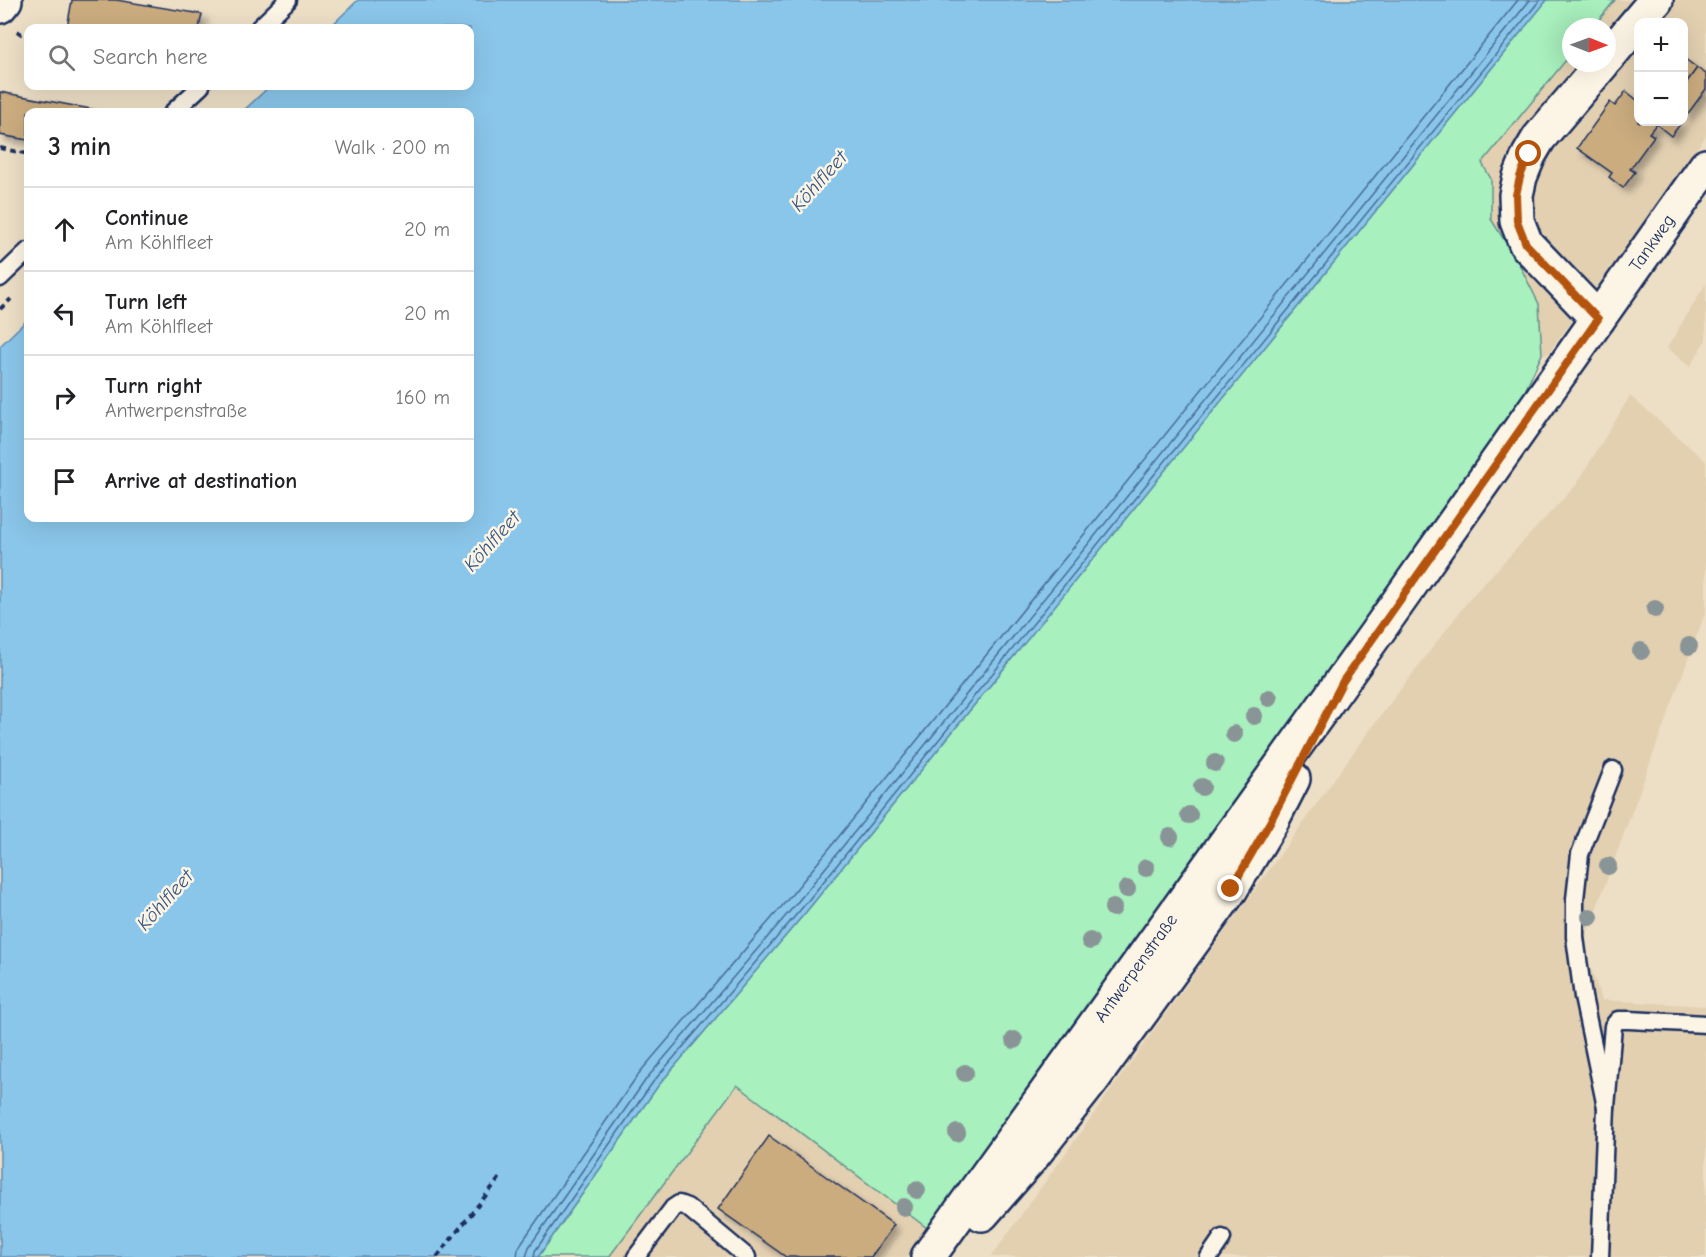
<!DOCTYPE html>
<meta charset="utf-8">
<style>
body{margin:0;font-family:"Comic Neue",sans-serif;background:#f6f6f6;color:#202124}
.controls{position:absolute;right:18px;top:18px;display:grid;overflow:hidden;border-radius:12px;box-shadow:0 6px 24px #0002}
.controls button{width:54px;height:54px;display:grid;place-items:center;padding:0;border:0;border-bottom:2px solid #e0e0e0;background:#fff;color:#202124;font:30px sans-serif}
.compass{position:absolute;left:1562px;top:18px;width:54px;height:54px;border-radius:50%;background:#fff;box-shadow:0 6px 24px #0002;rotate:91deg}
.stop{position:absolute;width:18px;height:18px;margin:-14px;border:4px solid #b45309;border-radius:50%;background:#fff}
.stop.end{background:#b45309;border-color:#fff;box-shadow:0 2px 6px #0008}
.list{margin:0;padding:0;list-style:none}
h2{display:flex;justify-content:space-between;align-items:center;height:78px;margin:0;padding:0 24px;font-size:26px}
h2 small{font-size:20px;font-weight:400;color:#757577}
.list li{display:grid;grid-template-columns:39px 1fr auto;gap:18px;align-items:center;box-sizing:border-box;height:84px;padding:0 24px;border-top:2px solid #e0e0e0}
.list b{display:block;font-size:22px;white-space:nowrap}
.list p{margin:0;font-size:20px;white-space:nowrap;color:#757577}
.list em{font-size:20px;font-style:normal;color:#757577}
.icon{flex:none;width:33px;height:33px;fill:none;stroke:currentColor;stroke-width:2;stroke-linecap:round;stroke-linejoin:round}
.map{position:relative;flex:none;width:1706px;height:1257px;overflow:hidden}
.search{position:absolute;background:#fff;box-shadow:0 6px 24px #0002;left:24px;top:24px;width:450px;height:66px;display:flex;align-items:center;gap:15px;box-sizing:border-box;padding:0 21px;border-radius:12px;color:#757577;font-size:22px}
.panel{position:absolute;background:#fff;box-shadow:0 6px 24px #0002;left:24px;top:108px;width:450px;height:414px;border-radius:12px}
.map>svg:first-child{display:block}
</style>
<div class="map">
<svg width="1706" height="1257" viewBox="0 0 1706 1257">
<defs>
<filter id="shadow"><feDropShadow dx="5.5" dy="5.5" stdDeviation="3" flood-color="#0004"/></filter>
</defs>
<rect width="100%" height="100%" fill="#eddfc6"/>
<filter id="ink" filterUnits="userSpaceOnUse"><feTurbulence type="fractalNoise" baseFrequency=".0167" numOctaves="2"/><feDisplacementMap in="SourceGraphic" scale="12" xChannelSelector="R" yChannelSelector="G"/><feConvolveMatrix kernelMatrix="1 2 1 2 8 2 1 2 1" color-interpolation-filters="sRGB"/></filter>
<g filter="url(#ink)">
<g fill="#e3d0b1" fill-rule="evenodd">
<path d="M1615,0H1706V136L1548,354H1542L1539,304L1519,264L1491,219V179L1482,163L1571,54V63H1607V27H1593ZM1638,22H1684V122H1638Z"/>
<path d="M1706,283V340L1690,367L1667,348Z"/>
<path d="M1630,396L1706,461V611L1583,945L1602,1000L1706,1006V1257H991L1368,732L1471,597L1576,485Z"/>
<path d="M737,1085L931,1231L912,1257H609Z"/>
</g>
<path fill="#a8f0bd" stroke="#62908e" stroke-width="1.5" d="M1547,0H1615L1593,27H1571V54L1482,163L1491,179V219L1519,264L1539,304L1542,354L1509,426L931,1231L737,1085L609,1257H538L658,1086L806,912Z"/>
<path fill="#8ac6ea" stroke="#5e8ab2" stroke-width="1.5" d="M358,0H1547L806,912L658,1086L538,1257H0V346L28,319V518H470V112H242L270,86H470V28H329Z"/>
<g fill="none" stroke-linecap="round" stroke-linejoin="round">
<g stroke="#476b96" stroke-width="1.5">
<path d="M517,1257L518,1249L522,1242L640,1072L789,898L1518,0"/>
<path d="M526,1257L529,1247L647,1078L796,904L1530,0"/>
<path d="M534,1257L535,1251L653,1082L802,908L1540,0"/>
</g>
</g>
<g fill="#cbac7f" stroke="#1b2f5e" stroke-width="1.5" filter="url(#shadow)">
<path d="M72,0H116L202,14L199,28H67Z"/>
<path d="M1684,58L1697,68L1684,86Z"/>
<path d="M1697,68L1706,74V89L1684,119V86Z"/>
<path d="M1626,91L1637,100L1638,99V122H1658L1649,133L1654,136L1630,169L1635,172L1623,188L1609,177L1612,173L1577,148L1610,102L1615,106Z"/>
<path d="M0,92L107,112H28V140L0,135Z"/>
<path d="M1658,122H1682L1671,136L1656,124Z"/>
<path d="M769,1136L894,1225L871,1257H786L718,1209Z"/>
</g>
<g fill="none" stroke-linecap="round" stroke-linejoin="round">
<defs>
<g id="service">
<path d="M259,28L288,0"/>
<path d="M173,112L201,86"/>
<path d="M0,278L28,251"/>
<path d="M1606,1107L1583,997L1575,937V899L1580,854L1613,770"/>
<path d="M636,1257L673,1208L679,1204L687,1207L747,1257"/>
<path d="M1209,1257L1222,1238"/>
<path d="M1600,1257L1606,1107L1613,1026L1618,1020H1629L1706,1024"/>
</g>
<g id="minor">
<path d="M0,6L5,0"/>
<path d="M1607,58L1656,0"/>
<path d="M1598,319L1526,244L1517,221L1516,195L1520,177L1529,155L1539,138L1603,63"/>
<path d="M982,1214L1030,1159L1092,1080L1231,889L1271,822L1293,779"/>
<path id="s1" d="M928,1257L1375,635L1706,166"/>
</g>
</defs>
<use href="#service" stroke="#1b2f5e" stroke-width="21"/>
<use href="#minor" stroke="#1b2f5e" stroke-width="38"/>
<g stroke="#1b2f5e" stroke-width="4" stroke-dasharray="6 4.5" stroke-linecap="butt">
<path d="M17,31L21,34L28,36"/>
<path d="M0,148L28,154"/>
<path d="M0,309L11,299"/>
<path d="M437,1257L502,1175"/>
</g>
<use href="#service" stroke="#fcf5e5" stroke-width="16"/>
<use href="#minor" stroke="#fcf5e5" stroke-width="33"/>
</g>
<g fill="#899497">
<circle cx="1655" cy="609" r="9"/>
<circle cx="1689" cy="646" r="9"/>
<circle cx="1641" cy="651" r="9"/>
<circle cx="1269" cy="698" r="9"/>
<circle cx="1254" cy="716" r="9"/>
<circle cx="1234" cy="734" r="9"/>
<circle cx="1215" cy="763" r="9"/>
<circle cx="1202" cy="787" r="9"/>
<circle cx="1189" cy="815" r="9"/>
<circle cx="1170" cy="837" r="9"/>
<circle cx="1608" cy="866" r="9"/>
<circle cx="1146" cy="868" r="9"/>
<circle cx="1127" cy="889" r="9"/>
<circle cx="1113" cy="908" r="9"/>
<circle cx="1590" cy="917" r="9"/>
<circle cx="1090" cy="941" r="9"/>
<circle cx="1014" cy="1040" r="9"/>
<circle cx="965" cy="1073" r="9"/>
<circle cx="957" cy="1133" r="9"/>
<circle cx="917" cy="1190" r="9"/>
<circle cx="904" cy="1207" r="9"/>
</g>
</g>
<g fill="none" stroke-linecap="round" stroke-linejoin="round" filter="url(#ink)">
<path stroke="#b45309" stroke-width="8" d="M1231,889L1270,822L1343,681L1598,319L1526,244L1517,221L1516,195L1520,177L1529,154"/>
</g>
<g text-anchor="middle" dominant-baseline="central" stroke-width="5" stroke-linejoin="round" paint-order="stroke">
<g font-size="18" fill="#1b2f5e" stroke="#fcf5e5">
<text stroke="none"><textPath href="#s1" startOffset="1246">Tankweg</textPath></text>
<text stroke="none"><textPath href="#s1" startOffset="356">Antwerpenstraße</textPath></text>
</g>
<g font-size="20" font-style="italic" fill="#375581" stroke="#fcf5e5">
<text transform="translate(819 181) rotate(-48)">Köhlfleet</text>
<text transform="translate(492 541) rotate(-48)">Köhlfleet</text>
<text transform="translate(165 900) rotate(-48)">Köhlfleet</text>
</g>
</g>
</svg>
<div class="controls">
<button>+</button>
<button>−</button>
</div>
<svg class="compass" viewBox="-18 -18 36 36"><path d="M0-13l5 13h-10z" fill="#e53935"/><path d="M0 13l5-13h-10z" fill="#757577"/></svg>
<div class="stop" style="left:1529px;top:154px"></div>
<div class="stop end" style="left:1231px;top:889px"></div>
<div class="search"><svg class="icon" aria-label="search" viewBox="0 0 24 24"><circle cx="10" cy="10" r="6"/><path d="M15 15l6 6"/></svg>Search here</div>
<section class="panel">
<h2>3 min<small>Walk · 200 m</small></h2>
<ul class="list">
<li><svg class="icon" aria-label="ahead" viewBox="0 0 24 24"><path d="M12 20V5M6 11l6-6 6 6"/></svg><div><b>Continue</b><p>Am Köhlfleet</p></div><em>20 m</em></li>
<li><svg class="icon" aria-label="left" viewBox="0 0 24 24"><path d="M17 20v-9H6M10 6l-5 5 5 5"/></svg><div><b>Turn left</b><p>Am Köhlfleet</p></div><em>20 m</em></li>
<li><svg class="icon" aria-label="right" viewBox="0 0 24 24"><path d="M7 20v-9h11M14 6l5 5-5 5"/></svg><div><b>Turn right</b><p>Antwerpenstraße</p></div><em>160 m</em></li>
<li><svg class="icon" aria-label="arrive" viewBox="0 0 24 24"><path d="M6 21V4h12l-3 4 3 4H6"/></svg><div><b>Arrive at destination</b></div></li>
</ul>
</section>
</div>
